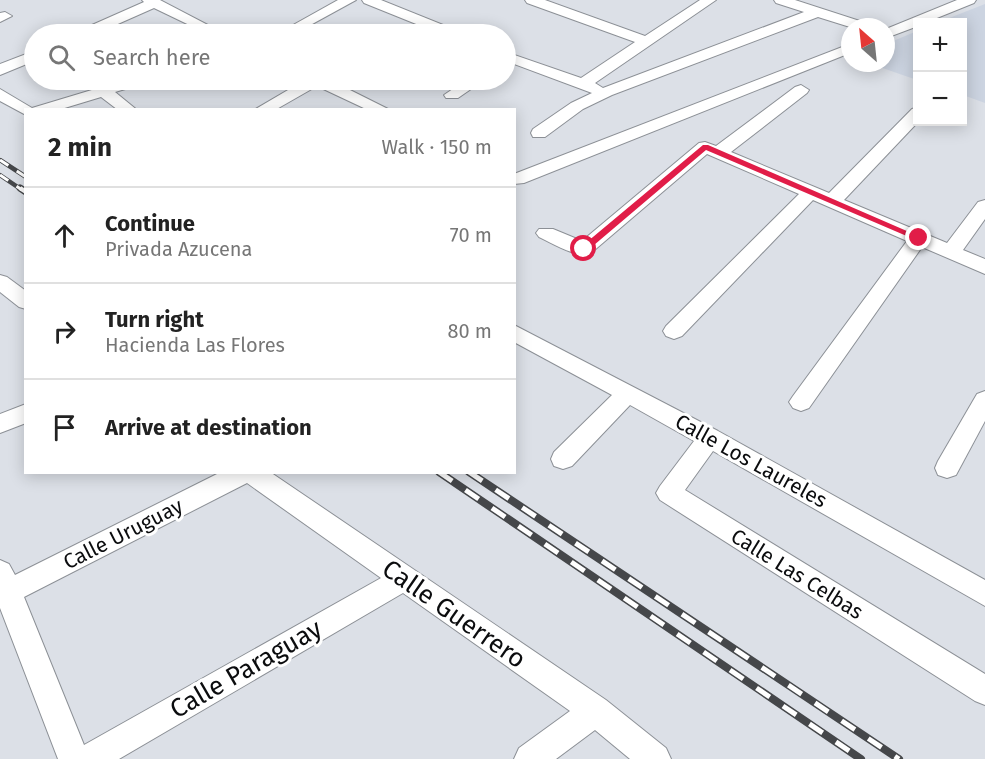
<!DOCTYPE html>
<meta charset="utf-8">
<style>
body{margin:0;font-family:"Fira Sans",sans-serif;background:#f6f6f6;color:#222}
.controls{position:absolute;right:18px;top:18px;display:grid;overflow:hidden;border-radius:0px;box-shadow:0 3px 15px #0003}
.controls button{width:54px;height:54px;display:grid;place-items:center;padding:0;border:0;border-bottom:2px solid #e0e0e0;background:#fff;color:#222;font:30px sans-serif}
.compass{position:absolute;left:841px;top:18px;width:54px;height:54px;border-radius:50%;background:#fff;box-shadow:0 3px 15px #0003;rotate:333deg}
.stop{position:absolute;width:18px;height:18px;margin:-14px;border:4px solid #e11d48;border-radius:50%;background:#fff}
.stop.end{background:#e11d48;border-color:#fff;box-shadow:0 2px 6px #0008}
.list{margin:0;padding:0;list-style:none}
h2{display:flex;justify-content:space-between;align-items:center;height:78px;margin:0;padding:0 24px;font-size:26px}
h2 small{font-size:20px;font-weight:400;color:#767676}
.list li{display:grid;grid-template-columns:39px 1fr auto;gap:18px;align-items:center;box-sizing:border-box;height:96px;padding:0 24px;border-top:2px solid #e0e0e0}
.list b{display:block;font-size:22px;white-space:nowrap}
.list p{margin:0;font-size:20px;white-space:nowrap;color:#767676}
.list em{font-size:20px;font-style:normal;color:#767676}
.icon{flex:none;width:33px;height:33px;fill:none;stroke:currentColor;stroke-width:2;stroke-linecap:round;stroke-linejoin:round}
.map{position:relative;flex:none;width:985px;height:759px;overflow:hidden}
.search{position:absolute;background:#fff;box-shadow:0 3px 15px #0003;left:24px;top:24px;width:492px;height:66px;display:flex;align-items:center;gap:15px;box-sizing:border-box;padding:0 21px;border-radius:33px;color:#767676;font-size:22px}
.panel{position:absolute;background:#fff;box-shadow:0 3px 15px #0003;left:24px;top:108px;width:492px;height:366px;border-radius:0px}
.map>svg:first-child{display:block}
</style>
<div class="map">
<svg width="985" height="759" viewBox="0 0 985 759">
<rect width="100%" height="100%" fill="#dce0e7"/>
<g fill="#ccd4e1">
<path d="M985,4V103L963,95L962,22H939Z"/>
<path d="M917,31V80L868,63H886V44Z"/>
</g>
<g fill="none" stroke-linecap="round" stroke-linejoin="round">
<defs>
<g id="minor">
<path d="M142,0H160L225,34H208L154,8L102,31H92L90,28L92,25L144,2Z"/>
<path d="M338,0H356L294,34H277Z"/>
<path d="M362,0H381L458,31L460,34H441L364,3Z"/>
<path d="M525,0H545L645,36L700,0H716L595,83L603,88L804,12L776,3L774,0H795L869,24L871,27H850L818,17L612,95L583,109L545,137H533L531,133L533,129L571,103L592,93L506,61V52L581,78L635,42L527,3Z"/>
<path d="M957,0H976L974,3L927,22H918V26L886,38V29Z"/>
<path d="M5,12L12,16L0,22V13Z"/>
<path d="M850,44V53L524,183L514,184V174Z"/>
<path d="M34,51V61L0,75V64Z"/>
<path d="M125,80H148L146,83L115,92L137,110H118L101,97L58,110H26V115L0,101V89L32,108Z"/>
<path d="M305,80H330L390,110H368L317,86L275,110H254Z"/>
<path d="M466,80H484L458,98H446L444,95Z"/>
<path d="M801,85L809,90L807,93L731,152L829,193L912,109L918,107V122L844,200L947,243L978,202L985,200V219L963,250L985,259V274L922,247L809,408L801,411L793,408L789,402L793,396L907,241L813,200L682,336L674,339L666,336L663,331L666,326L799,194L707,154L591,253C575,258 554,244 539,237L536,233L539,229H553L582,241L699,143L705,142L716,146L795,87Z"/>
<path d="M0,275L7,277L26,291V309L19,307L0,292Z"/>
<path d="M514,325L718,431L985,580V606L713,451L685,490L985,674V705L975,701L660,500L656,493L660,486L694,441L630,405L572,466L563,469L554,466L551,459L554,452L612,395L514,342Z"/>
<path d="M985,391V421L956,475L947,478L938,475L935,468L938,461L977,394Z"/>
<path d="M26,404V423L0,433V414Z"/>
<path d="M221,472H270L606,700L666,748L671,759H630L595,730L556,759H514L519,748L570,711L403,593L119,759H58L0,608V560L9,564L15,575ZM247,483L381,578L84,745L24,597Z"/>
</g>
</defs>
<use href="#minor" stroke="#8c9096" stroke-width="2"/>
<use href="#minor" fill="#fff" fill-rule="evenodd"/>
<defs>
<g id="rail-far2">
<path d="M0,160L26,177"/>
<path d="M0,175L22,190"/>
</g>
<path id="rail-far1" d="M20,188L26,192"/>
<g id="rail">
<path d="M439,472L861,759"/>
<path d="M469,472L899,759"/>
</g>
</defs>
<use href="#rail-far2" stroke="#45474a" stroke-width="4.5"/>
<use href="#rail-far1" stroke="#45474a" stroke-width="7"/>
<use href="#rail" stroke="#45474a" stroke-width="8"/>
<use href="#rail-far2" stroke="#fff" stroke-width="3" stroke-dasharray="10" stroke-linecap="butt"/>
<use href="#rail-far1" stroke="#fff" stroke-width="4.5" stroke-dasharray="13" stroke-linecap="butt"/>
<use href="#rail" stroke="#fff" stroke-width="5" stroke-dasharray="16" stroke-linecap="butt"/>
</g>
<path fill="#e11d48" d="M703,145H708L923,238L916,240L706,150L587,251H581V247Z"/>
<g text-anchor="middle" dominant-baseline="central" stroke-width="6" stroke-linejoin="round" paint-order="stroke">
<g font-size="21" fill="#0b0c0e" stroke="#fff">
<text transform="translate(751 461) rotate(29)">Calle Los Laureles</text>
<text transform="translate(123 534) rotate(-27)">Calle Uruguay</text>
<text transform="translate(797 574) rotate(32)">Calle Las Celbas</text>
</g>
<g font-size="26" fill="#0b0c0e" stroke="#fff">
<text transform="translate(454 614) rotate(35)">Calle Guerrero</text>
<text transform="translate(246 669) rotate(-30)">Calle Paraguay</text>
</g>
</g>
</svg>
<div class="controls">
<button>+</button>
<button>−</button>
</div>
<svg class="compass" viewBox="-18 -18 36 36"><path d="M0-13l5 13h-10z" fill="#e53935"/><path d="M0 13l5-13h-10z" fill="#767676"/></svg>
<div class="stop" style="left:584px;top:249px"></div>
<div class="stop end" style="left:919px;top:238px"></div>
<div class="search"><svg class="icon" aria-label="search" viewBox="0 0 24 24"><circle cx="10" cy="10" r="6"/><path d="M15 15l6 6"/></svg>Search here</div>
<section class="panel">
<h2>2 min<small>Walk · 150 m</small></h2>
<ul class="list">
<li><svg class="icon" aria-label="ahead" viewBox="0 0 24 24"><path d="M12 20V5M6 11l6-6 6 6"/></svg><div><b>Continue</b><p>Privada Azucena</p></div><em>70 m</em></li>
<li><svg class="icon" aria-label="right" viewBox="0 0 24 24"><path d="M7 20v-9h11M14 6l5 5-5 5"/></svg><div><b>Turn right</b><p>Hacienda Las Flores</p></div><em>80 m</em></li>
<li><svg class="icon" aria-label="arrive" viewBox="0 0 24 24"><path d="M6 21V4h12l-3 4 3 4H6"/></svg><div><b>Arrive at destination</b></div></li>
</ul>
</section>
</div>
